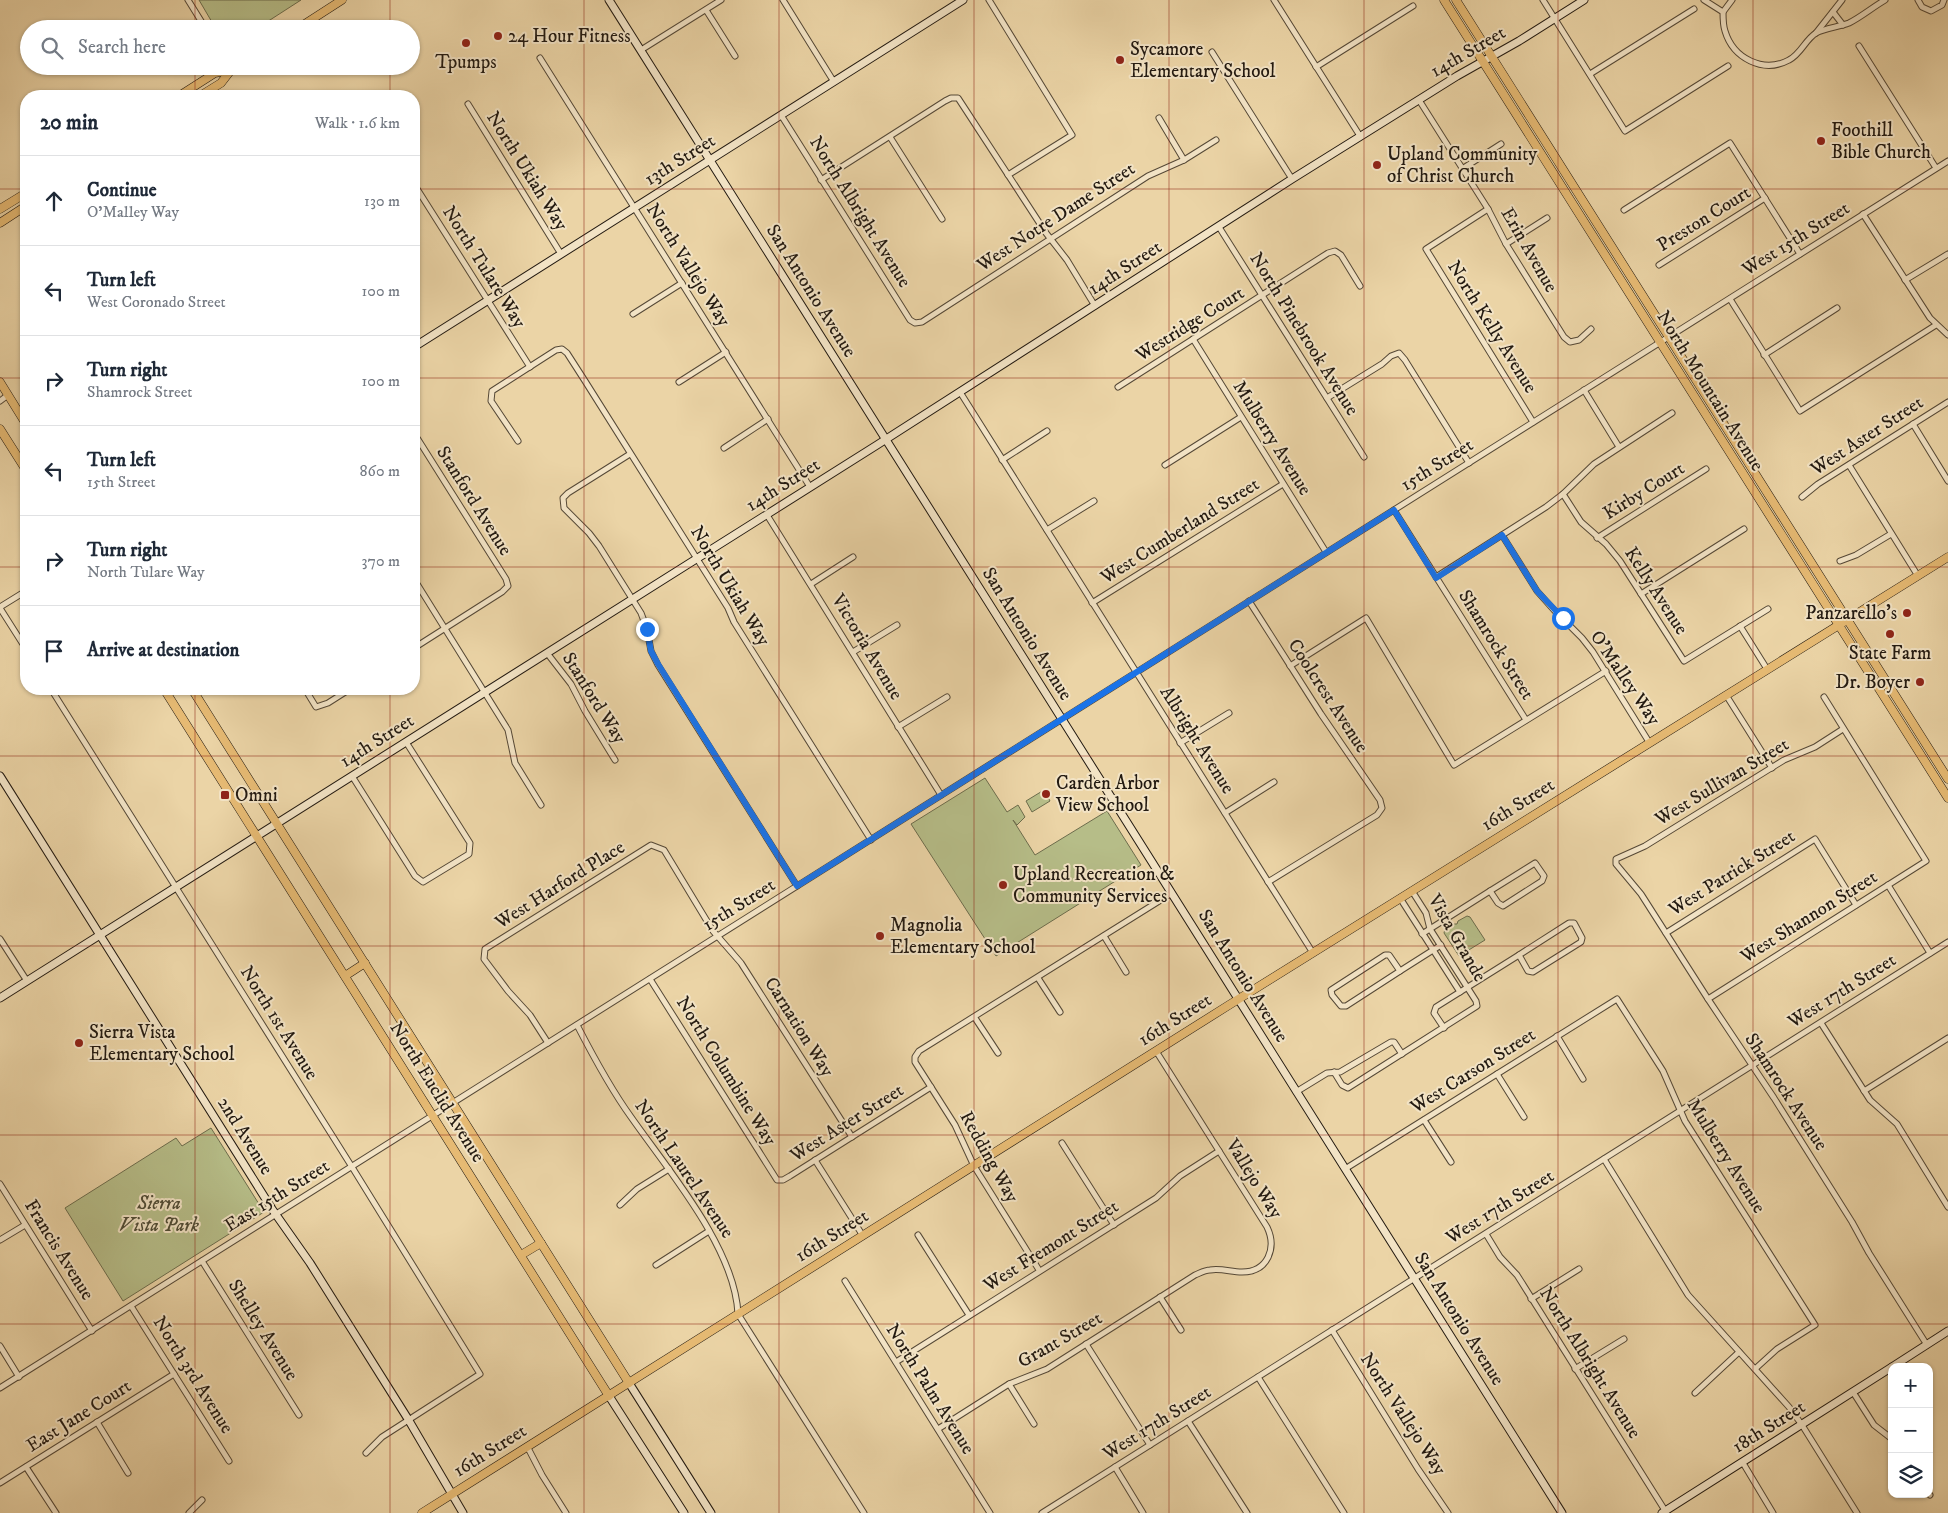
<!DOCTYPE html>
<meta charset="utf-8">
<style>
body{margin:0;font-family:"IM FELL DW Pica",serif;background:#f6f6f7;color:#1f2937}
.controls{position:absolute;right:15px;bottom:15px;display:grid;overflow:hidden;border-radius:10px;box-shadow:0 1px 4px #0004}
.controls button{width:45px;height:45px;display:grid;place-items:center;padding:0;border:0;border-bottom:1px solid #e0e1e3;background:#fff;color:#1f2937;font:25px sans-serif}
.stop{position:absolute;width:15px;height:15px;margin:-11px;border:4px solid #1a73e8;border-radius:50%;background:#fff}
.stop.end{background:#1a73e8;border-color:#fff;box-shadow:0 1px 5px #0008}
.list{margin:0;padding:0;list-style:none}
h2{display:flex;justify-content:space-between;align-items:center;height:65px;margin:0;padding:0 20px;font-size:21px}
h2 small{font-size:16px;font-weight:400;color:#747a83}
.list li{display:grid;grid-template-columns:32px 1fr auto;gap:15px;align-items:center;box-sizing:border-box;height:90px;padding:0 20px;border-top:1px solid #e0e1e3}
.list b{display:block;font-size:19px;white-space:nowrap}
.list p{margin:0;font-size:16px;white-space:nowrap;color:#747a83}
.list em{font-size:16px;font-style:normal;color:#747a83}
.icon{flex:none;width:28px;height:28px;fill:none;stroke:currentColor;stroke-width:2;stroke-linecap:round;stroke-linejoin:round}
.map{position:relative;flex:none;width:1948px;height:1513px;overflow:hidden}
.search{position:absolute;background:#fff;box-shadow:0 1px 4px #0004;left:20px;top:20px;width:400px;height:55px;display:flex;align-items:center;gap:12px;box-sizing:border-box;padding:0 18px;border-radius:28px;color:#747a83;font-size:19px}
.panel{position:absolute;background:#fff;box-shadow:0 1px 4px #0004;left:20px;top:90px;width:400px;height:605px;border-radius:20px}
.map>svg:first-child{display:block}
</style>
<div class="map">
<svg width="1948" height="1513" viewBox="0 0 1948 1513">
<rect width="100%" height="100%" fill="#ebd4a6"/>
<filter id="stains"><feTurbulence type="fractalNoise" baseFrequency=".004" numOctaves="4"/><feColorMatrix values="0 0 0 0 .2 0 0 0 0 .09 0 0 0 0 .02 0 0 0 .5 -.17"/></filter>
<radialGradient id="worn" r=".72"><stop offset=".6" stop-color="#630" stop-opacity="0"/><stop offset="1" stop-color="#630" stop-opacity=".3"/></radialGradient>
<g fill="#b6bd88" stroke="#6c6c4c">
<path d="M199,0H301L256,29H216Z"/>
<path d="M985,778L1007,812L1018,805L1025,817L1017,825L1013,820L1035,855L1107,811L1141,865L996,956L911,824Z"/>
<path d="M1044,790L1050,801L1032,812L1026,801Z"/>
<path d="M1467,916L1470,917L1485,940L1459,956L1444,933L1445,929L1454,924H1457L1458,921Z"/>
<path d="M211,1128L264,1212L123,1301L65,1208L176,1138L182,1146Z"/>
</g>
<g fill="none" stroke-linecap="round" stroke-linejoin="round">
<defs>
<g id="street">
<path d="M188,0L206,29"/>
<path d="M783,0L834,82"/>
<path d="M989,0L1072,135L1008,175"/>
<path d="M1274,0L1360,136"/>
<path d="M1543,0L1625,131L1728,66"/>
<path d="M1704,0L1723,12C1723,19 1723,25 1725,31C1733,58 1763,74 1789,60C1801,54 1805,40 1816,33C1825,28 1839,27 1849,23C1861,17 1873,7 1885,0"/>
<path d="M1918,0L1922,7L1931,11L1942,5L1944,0"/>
<path d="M706,10L735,56"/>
<path d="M1723,12L1732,0"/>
<path d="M1833,12L1843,25"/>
<path d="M1816,33L1842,0"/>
<path d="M1859,46L1936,168"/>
<path d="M641,50L721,0"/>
<path d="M1212,52L1292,179"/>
<path d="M540,58L810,487"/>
<path d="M1316,67L1413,6"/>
<path d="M1590,74L1694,9"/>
<path d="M1419,100L1488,209L1506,244L1564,337L1570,342L1579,340L1591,329"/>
<path d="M468,104L561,254"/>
<path d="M781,115L910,320L915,323L922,322L1148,176L1184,160L1216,140"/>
<path d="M1159,118L1184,160"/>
<path d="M890,137L942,219"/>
<path d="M1462,169L1501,144"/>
<path d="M821,180L945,101L951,98H958L1046,233L1067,260L1095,306"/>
<path d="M414,184L530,367"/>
<path d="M1488,209L1426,249L1533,422"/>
<path d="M1624,210L1730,143L1800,254"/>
<path d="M1863,214L1930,318L1948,335"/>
<path d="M1219,227L1364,457"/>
<path d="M1506,244L1547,218"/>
<path d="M1659,265L1765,198"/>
<path d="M1905,280L1948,254"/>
<path d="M1730,299L1800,411L1936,325"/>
<path d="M633,314L682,283"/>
<path d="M1193,339L1326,552"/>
<path d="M1764,355L1837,308"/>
<path d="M679,382L726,352"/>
<path d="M1118,387L1328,253L1335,251L1341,255L1360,286"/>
<path d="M1584,390L1619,447"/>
<path d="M960,392L1313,953"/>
<path d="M1327,398L1382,364L1391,356L1399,353L1405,360L1469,463"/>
<path d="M0,401L8,395"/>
<path d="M1913,424L1948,481"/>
<path d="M414,433L506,579L508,586L502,592L414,648"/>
<path d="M518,441L491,401L492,391L556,350L562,349L567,353L585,381L728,608L734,622L871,840"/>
<path d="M724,448L768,419"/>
<path d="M630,454L568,493L563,498L564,508L589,533L599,546L641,613L647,629L651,651L658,665L797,886"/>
<path d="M1002,460L1047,431"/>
<path d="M1165,465L1241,417"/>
<path d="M1849,465L1918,576"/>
<path d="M1563,494L1581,522L1606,544L1620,561L1684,661L1768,609"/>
<path d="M1802,497L1818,484L1948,402"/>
<path d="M1394,510L1526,720"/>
<path d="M767,515L941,795"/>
<path d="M1047,530L1094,501"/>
<path d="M1502,535L1537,591L1554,610L1582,638L1593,652L1649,742"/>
<path d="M1597,538L1706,469"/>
<path d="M1840,561L1856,555L1891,534"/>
<path d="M1436,577L1546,507L1563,494L1594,464L1672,413"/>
<path d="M414,579L508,730L515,763L541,805"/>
<path d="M811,584L853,557"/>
<path d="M1641,594L1744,529"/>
<path d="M1249,601L1321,714L1380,800L1382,808L1377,815L1268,882"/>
<path d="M1092,603L1283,484"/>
<path d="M0,607L26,591"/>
<path d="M0,608L26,649"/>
<path d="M1740,626L1767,669"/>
<path d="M853,652L897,625"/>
<path d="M547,653L571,684L585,711L615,760"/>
<path d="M1290,666L1366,618L1454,765L1606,671"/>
<path d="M51,689L352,1167L480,1374L382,1437L366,1453"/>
<path d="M305,689L316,707L328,703L350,689"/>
<path d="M1726,695L1772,768"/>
<path d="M898,727L947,697"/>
<path d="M1843,729L1815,747L1784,760L1645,846L1616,859V864L1641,894L1708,999L1774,1098L1852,1222L1869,1253L1927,1345"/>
<path d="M1180,743L1229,713"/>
<path d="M352,776L415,876L423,882L469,854L470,843L406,742"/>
<path d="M1225,813L1274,782"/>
<path d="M1535,863L1544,876L1542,881L1503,906L1498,903L1490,891Z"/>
<path d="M1888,885L1930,953"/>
<path d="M1400,898L1460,992"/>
<path d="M1569,923H1574L1582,938L1581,942L1533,972L1528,971L1519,955Z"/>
<path d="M1666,933L1815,839L1856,905"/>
<path d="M1422,934L1490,891"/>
<path d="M1104,936L1126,972"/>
<path d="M0,939L27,981"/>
<path d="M1385,955H1389L1400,971L1346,1006H1341L1332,995L1331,990Z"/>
<path d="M1400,971L1441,945"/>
<path d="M1038,978L1060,1012"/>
<path d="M650,979L777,1180H783L790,1176L931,1087"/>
<path d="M1708,999L1926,861L1824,697"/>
<path d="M975,1018L998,1053"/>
<path d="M1821,1023L1870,1100L1897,1124L1948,1207"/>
<path d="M577,1025C593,1056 610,1088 631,1117C668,1170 735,1248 738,1314L864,1513"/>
<path d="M1444,1028L1434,1013L1436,1007L1519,955"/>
<path d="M1557,1036L1583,1079"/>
<path d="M548,1043L530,1015L508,991L484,959L485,949L651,845L664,850L713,931L741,963L852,1137"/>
<path d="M1334,1072L1342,1085L1348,1088L1477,1006L1476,1001L1430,929L1426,913L1412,891"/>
<path d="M1497,1074L1524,1117"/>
<path d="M1864,1091L1948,1038"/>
<path d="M1296,1092L1327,1073L1340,1072L1391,1042H1394L1402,1054"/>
<path d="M1424,1120L1451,1162"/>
<path d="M1062,1143L1114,1225"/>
<path d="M1604,1159L1688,1295L1789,1407L1802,1425L1857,1513"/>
<path d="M815,1160L863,1236"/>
<path d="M1345,1169L1617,999L1663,1071L1685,1121L1815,1325L1777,1349L1755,1369"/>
<path d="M0,1184L92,1331"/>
<path d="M620,1205L637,1189L669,1169"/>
<path d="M1486,1234L1500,1257L1517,1275L1666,1512"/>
<path d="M918,1235L969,1315"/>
<path d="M0,1240L25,1225"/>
<path d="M202,1261L299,1415"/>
<path d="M656,1265L709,1231"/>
<path d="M1039,1270L974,1166L955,1125L915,1062V1057L919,1051L1172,893"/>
<path d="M845,1281L990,1513"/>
<path d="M1160,1297L1181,1330"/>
<path d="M1531,1299L1579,1269"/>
<path d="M131,1306L229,1461"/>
<path d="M1332,1330L1418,1469L1448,1513"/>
<path d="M1086,1344L1150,1445"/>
<path d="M0,1346L19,1377"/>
<path d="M896,1362L1156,1198L1180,1176L1219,1151"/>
<path d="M1575,1369L1624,1339"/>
<path d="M1258,1377L1344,1513"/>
<path d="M1009,1384L1034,1424"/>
<path d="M0,1388L1948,161"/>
<path d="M1853,1392L1874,1425L1892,1439"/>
<path d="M1695,1393L1739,1352"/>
<path d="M1188,1421L1247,1513"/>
<path d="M97,1422L128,1473"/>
<path d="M938,1429L1009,1384L1047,1369L1195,1275C1200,1273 1205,1270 1210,1270C1221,1268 1231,1272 1242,1272C1268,1272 1277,1248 1267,1227L1156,1051"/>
<path d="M528,1448L542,1475L566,1513"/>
<path d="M1743,1463L1773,1513"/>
<path d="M26,1467L56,1513"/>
<path d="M1115,1467L1143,1513"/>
<path d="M0,1483L174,1374"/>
<path d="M1929,1494L1930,1495"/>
<path d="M189,1513L202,1500"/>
<path d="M1042,1513L1948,942"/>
</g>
<g id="secondary">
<path d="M609,0L1562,1513"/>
<path d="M414,347L963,0"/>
<path d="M0,776L272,1209L310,1263L408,1419L463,1513"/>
<path d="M0,998L877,445L1292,179L1457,76L1519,41L1584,0"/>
<path d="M1892,1367L1948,1331"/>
<path d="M629,1383L711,1513"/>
<path d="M609,1396L684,1513"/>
<path d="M1662,1513L1892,1367"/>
</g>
<g id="primary">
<path d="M1444,0L1948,798"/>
<path d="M1456,0L1948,779"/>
<path d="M297,29L342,0"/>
<path d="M179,96L215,73L231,70"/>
<path d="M200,96L221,83L231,70L237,66"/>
<path d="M0,209L26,193"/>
<path d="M0,223L26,206"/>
<path d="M0,382L26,424"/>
<path d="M0,429L26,470"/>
<path d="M164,689L609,1396"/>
<path d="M192,689L629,1383"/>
<path d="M345,976L365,963"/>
<path d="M521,1255L541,1243"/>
<path d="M422,1513L1229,1005L1948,557"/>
</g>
</defs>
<use href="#street" stroke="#554836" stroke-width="7"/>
<use href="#secondary" stroke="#231a11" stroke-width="9"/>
<use href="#primary" stroke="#231a11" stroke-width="9"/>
<use href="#street" stroke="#f2e3c5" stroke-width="5"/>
<use href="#secondary" stroke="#f2e3c5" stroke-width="7"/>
<use href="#primary" stroke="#e6ba73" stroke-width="8"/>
</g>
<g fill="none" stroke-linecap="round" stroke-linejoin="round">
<path stroke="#1a73e8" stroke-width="6" d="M647,629L651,651L658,664L797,886L1394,510L1436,578L1502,535L1537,591L1563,618"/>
</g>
<path fill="none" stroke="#8f2418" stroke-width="1" stroke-opacity="0.55" d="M195,0V29M390,0V29M584,0V1513M779,0V1513M974,0V1513M1169,0V1513M1364,0V1513M1558,0V1513M1753,0V1513M195,66V96M390,66V96M0,189H26M414,189H1948M0,378H26M414,378H1948M0,567H26M414,567H1948M195,689V1513M390,689V1513M0,756H1948M0,946H1948M0,1135H1948M0,1324H1948"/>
<g fill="#8f2418" stroke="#f2e3c5" stroke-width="2">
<circle cx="498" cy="36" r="5"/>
<circle cx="466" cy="43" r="5"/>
<circle cx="1120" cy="60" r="5"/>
<circle cx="1821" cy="141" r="5"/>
<circle cx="1377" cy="165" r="5"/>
<circle cx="1907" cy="613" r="5"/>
<circle cx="1890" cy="634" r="5"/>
<circle cx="1920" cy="682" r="5"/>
<circle cx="1046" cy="794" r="5"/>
<rect x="220" y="790" width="10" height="10" rx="2.5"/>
<circle cx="1003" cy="885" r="5"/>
<circle cx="880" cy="936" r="5"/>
<circle cx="79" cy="1043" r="5"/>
</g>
<g text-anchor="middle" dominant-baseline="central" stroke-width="4" stroke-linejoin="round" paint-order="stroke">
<g font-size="19" fill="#231a11" stroke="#f2e3c5" text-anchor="start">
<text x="508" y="36">24 Hour Fitness</text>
<text x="1130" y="49">Sycamore<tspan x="1130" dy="22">Elementary School</tspan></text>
<text x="466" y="62" text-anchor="middle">Tpumps</text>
<text x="1831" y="130">Foothill<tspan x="1831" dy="22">Bible Church</tspan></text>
<text x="1387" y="154">Upland Community<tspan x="1387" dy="22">of Christ Church</tspan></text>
<text x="1897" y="613" text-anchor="end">Panzarello's</text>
<text x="1890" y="653" text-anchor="middle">State Farm</text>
<text x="1910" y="682" text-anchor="end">Dr. Boyer</text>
<text x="1056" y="783">Carden Arbor<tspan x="1056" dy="22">View School</tspan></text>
<text x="235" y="795">Omni</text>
<text x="1013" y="874">Upland Recreation &amp;<tspan x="1013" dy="22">Community Services</tspan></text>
<text x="890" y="925">Magnolia<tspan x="890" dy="22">Elementary School</tspan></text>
<text x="89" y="1032">Sierra Vista<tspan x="89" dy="22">Elementary School</tspan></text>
</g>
<g font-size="19" fill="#231a11" stroke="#f2e3c5">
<text transform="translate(1468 52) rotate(-30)">14th Street</text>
<text transform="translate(680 160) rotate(-32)">13th Street</text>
<text transform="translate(527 171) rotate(58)">North Ukiah Way</text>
<text transform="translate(860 212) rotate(58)">North Albright Avenue</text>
<text transform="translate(1056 217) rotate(-33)">West Notre Dame Street</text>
<text transform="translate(1704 219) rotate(-32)">Preston Court</text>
<text transform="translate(1796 239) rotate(-32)">West 15th Street</text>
<text transform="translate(1529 250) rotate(60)">Erin Avenue</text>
<text transform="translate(688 265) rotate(58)">North Vallejo Way</text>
<text transform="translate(484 267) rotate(58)">North Tulare Way</text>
<text transform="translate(1125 268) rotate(-33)">14th Street</text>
<text transform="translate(811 291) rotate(58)">San Antonio Avenue</text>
<text transform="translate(1190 324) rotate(-32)">Westridge Court</text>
<text transform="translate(1492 327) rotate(58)">North Kelly Avenue</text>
<text transform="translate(1304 334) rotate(58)">North Pinebrook Avenue</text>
<text transform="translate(1710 391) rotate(58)">North Mountain Avenue</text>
<text transform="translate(1867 436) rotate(-33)">West Aster Street</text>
<text transform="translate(1272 438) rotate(58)">Mulberry Avenue</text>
<text transform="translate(1437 465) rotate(-32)">15th Street</text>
<text transform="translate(783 485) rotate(-32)">14th Street</text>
<text transform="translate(1644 491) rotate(-32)">Kirby Court</text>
<text transform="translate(474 501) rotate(58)">Stanford Avenue</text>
<text transform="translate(1180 531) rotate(-32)">West Cumberland Street</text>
<text transform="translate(730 586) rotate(59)">North Ukiah Way</text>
<text transform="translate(1656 591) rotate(57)">Kelly Avenue</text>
<text transform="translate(1027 634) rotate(58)">San Antonio Avenue</text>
<text transform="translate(1496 645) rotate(58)">Shamrock Street</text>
<text transform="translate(867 647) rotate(59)">Victoria Avenue</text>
<text transform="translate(1625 678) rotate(56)">O'Malley Way</text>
<text transform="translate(1328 696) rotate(57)">Coolcrest Avenue</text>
<text transform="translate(594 698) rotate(58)">Stanford Way</text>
<text transform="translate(1197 740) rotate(58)">Albright Avenue</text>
<text transform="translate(377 741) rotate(-32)">14th Street</text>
<text transform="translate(1722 782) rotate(-31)">West Sullivan Street</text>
<text transform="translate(1518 805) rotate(-32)">16th Street</text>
<text transform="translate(1732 873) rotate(-32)">West Patrick Street</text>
<text transform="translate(560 885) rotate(-32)">West Harford Place</text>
<text transform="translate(739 905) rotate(-32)">15th Street</text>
<text transform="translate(1809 917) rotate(-32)">West Shannon Street</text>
<text transform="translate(1457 938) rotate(60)">Vista Grande</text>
<text transform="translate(1243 976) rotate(58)">San Antonio Avenue</text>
<text transform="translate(1842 991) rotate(-32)">West 17th Street</text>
<text transform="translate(1175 1020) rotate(-32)">16th Street</text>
<text transform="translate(279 1023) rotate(58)">North 1st Avenue</text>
<text transform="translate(799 1027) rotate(58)">Carnation Way</text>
<text transform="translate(726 1071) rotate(58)">North Columbine Way</text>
<text transform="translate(1473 1071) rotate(-32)">West Carson Street</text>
<text transform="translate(437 1092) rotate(58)">North Euclid Avenue</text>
<text transform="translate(1786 1092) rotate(57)">Shamrock Avenue</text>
<text transform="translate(847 1123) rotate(-32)">West Aster Street</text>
<text transform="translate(245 1136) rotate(58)">2nd Avenue</text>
<text transform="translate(1726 1156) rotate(58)">Mulberry Avenue</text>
<text transform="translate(989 1157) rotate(61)">Redding Way</text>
<text transform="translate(684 1169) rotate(56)">North Laurel Avenue</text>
<text transform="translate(1254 1179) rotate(58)">Vallejo Way</text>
<text transform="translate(277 1196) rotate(-32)">East 15th Street</text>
<text transform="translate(1500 1207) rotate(-32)">West 17th Street</text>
<text transform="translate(832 1236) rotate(-32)">16th Street</text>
<text transform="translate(1051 1246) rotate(-32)">West Fremont Street</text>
<text transform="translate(59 1250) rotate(58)">Francis Avenue</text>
<text transform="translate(1459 1319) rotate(58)">San Antonio Avenue</text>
<text transform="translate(263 1330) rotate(58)">Shelley Avenue</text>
<text transform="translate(1060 1340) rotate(-30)">Grant Street</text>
<text transform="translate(1590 1363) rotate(58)">North Albright Avenue</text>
<text transform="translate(193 1375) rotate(58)">North 3rd Avenue</text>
<text transform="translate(930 1389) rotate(58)">North Palm Avenue</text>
<text transform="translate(1403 1414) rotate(57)">North Vallejo Way</text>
<text transform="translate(79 1416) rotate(-32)">East Jane Court</text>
<text transform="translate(1157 1423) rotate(-32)">West 17th Street</text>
<text transform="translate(1769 1427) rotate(-32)">18th Street</text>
<text transform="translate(490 1451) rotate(-32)">16th Street</text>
</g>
<g font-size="19" font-style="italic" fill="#4f4b35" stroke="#f2e3c5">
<text x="159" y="1203">Sierra<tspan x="159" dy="22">Vista Park</tspan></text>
</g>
</g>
<rect width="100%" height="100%" filter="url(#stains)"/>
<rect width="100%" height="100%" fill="url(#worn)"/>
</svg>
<div class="controls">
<button>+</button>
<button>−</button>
<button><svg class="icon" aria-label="layers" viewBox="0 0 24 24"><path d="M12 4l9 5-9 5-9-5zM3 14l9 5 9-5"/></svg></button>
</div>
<div class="stop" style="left:1563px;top:618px"></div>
<div class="stop end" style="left:647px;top:629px"></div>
<div class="search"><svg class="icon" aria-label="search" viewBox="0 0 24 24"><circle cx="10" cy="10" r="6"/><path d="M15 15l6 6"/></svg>Search here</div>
<section class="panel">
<h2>20 min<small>Walk · 1.6 km</small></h2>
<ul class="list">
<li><svg class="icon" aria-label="ahead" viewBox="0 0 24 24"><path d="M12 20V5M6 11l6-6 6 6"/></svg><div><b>Continue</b><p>O'Malley Way</p></div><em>130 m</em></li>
<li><svg class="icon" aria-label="left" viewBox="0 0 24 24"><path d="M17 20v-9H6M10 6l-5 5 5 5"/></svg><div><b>Turn left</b><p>West Coronado Street</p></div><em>100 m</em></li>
<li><svg class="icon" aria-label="right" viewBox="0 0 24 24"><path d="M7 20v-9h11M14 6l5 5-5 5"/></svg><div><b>Turn right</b><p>Shamrock Street</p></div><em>100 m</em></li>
<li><svg class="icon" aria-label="left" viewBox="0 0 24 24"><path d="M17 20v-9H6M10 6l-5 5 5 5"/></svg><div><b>Turn left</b><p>15th Street</p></div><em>860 m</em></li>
<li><svg class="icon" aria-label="right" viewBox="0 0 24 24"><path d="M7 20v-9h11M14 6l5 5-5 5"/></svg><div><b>Turn right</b><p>North Tulare Way</p></div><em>370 m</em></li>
<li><svg class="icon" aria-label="arrive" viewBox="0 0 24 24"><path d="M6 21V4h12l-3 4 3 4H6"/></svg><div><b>Arrive at destination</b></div></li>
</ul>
</section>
</div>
